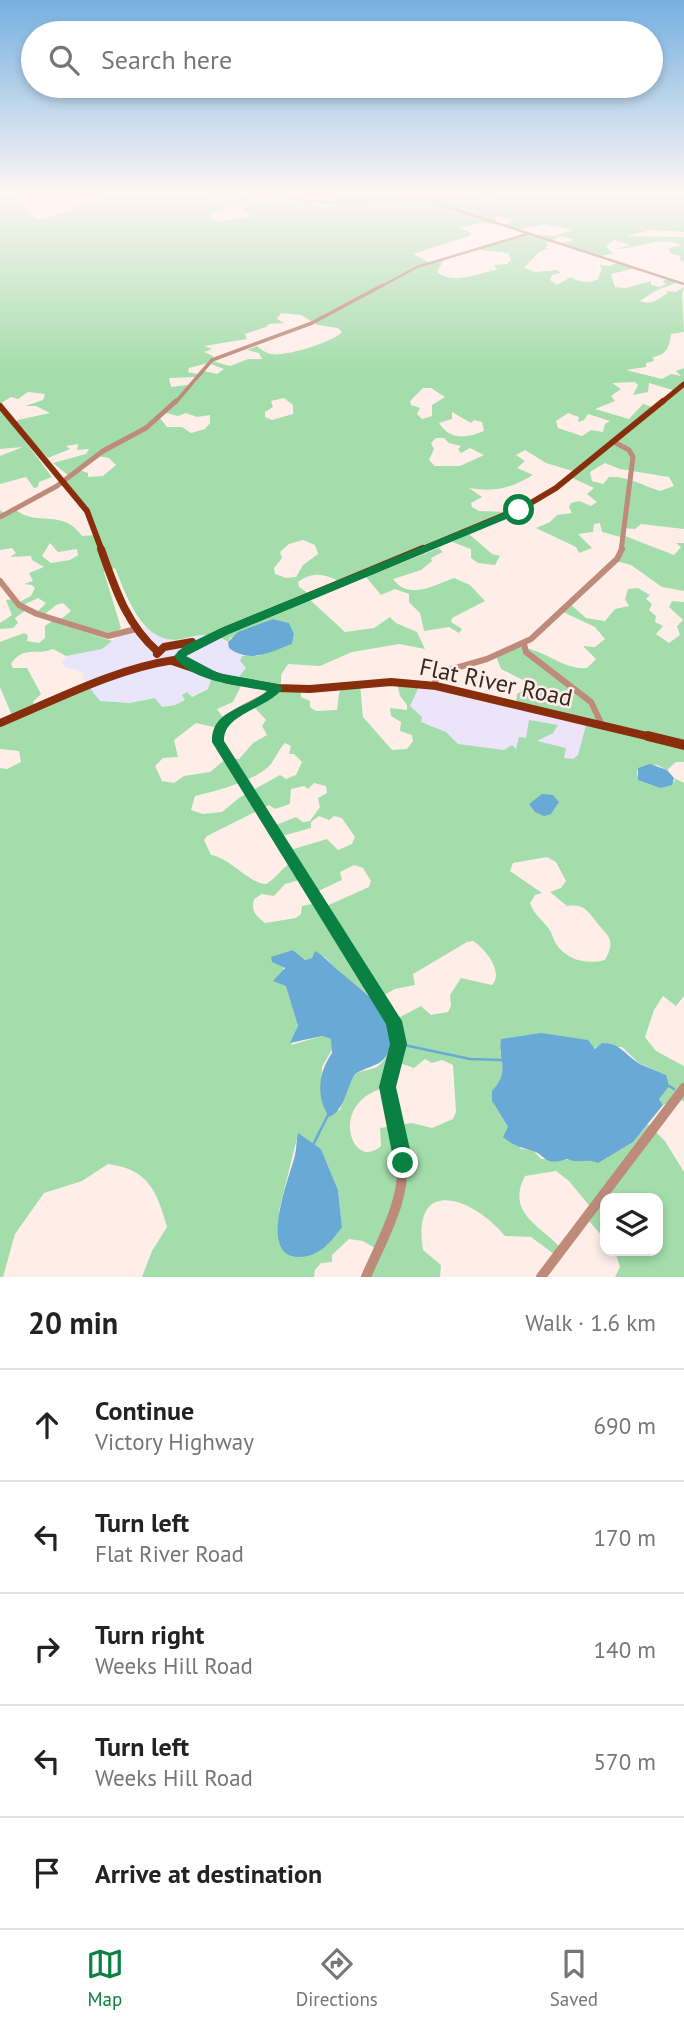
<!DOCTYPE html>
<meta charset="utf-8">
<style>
body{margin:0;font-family:"PT Sans",sans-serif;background:#f6f6f6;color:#222}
.controls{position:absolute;right:21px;bottom:21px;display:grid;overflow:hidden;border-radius:14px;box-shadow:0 4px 10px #0003}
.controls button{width:63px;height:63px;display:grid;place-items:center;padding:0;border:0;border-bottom:2px solid #e0e0e0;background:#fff;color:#222;font:35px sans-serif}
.stop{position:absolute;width:21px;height:21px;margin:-16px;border:5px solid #0b8043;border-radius:50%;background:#fff}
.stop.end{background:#0b8043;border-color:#fff;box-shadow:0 2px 7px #0008}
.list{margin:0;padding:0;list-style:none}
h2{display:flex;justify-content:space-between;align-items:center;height:91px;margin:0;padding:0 28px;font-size:30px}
h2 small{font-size:23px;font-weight:400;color:#767676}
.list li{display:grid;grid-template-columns:46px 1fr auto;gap:21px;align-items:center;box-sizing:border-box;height:112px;padding:0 28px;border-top:2px solid #e0e0e0}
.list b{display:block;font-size:26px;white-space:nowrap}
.list p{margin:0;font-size:23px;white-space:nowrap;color:#767676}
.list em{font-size:23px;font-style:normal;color:#767676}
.icon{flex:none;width:38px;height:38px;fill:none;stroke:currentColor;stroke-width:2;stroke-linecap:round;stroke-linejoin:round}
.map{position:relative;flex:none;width:684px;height:1277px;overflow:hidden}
.search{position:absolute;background:#fff;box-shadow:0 4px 10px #0003;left:21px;right:21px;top:21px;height:77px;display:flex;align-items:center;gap:18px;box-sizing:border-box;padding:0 24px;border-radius:38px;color:#767676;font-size:26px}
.sheet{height:651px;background:#fff}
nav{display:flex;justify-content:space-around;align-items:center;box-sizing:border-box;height:98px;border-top:2px solid #e0e0e0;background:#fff;font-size:19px;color:#767676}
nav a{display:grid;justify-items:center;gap:4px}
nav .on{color:#0b8043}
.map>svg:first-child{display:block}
</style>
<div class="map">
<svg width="684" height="1277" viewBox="0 0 684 1277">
<rect width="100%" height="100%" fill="#ffeee8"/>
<path fill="#e9e5fb" d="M147,626L160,636L184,639L195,635L219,637L242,656L240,661L247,665L246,669L235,682L209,687L175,705L162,707L153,698L130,703L100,701L94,697L82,675L84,672L64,667L62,663L66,656L102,649L118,636Z"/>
<path fill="#ede4f9" d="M411,687L453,692L593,726L584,764L447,752L409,714Z"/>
<g fill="#a3ddab" fill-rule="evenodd">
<path d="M0,194H12L36,219C62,217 83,201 111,195C139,189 189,194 220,194L210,198L216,200L244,196L258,202L285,197L318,202L317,205L324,208L334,206L321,203L329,202L335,194H527L562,197L558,194L684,195V232L651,230L626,236L684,237V262L679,259L681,256L670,253L669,248L682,245C657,235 645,248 615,249L631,245L614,240L606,246L613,254L600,256L561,243L575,240L561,236L546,243L548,245L545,249L554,247L539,252L524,268L535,272L558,270L560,273L552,275L550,280L557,285L571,277C577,282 589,284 598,279L602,268L598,265L610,266L616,263L636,268L611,274L615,287L626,288L651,281V285L660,287L666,284L662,281L669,279L678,282L655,291L640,301C653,306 659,298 668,293L666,291L676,292L684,287L682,294L684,332L671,334C670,344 668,355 653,357L654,361L646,363V367L626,370L662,379L671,374L681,376L676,371L684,368V529L641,524L635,529L625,528V536L674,555L681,547L676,543H684V591L662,587L631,565L616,561L624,538L602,532L600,523L594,524L593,532L578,534L592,548L579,553L576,547L536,528L550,522L557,515L572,513L569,507L571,503L579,501L591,506L597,502L587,494L594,488L570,477L576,472L546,463L525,450L516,455L525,461L517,468L533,475C509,489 496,492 469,488L482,497L471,503L472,507L479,511L510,512L340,582C325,574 313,571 298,582L299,587L312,596L308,598L345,632L374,628L390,617L396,623L417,632L425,649L399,644L352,652L320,666L288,664L281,675V688L301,690V697L310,701V707L316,711L337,710L339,693L344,685L360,684L363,717L392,750L407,749L413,741L412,735L400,731L401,722L391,716L390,708L407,710V705L400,696L397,683L420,684L410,706L422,717L421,722L446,732L458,744L504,750L512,745L516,749L519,737L526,738L529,720L558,725L553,733L537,741L566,748L564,758L573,759L578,755L587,722L516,703L517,694L527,687L525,681L501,669L496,656L524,644L525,648C548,652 564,670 587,668L596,659L583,646L595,647L605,639L595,627L561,611L569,603L586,618L605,621L615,609L629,606L625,599L628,589L638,588L650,595L646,599L652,604L649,610L656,616L655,622L663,626L656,634L669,643L680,635L677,626L683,620L669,607L672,601L684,602V762H676L667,770L657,765L638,768L637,774L641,781L660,788L675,781L674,778L684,783V996L676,1006L663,996L654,1010L645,1037L656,1051L684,1066V1102L678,1097L663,1105L659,1099L664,1091L666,1075L639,1063L622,1047L500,1050L504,1073L492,1101L521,1149L533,1150L541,1159C590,1160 614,1166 648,1124L665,1141L684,1172V1277H615L620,1267L615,1251H658V1198H605V1239L587,1219L592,1209L569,1181L556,1171L525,1176C506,1212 539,1225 560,1247L558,1257L531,1237L505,1236C474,1198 411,1174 423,1250L441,1265L440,1277H366L378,1250L363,1241L349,1239L332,1255V1262L321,1263L315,1270L314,1277H142L152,1251L167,1227C157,1191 148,1169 108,1164L82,1181L44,1193L15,1234L3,1277H0V768L7,769L21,762L19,751L0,749V723L13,718L0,687V642L24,633L28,635L27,641L39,643L45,638V626L52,621L112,641L102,649L66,656L53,649C36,656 23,645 11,664L13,668H27L41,694L33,702L36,708L89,687L100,701L130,703L155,698L162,707L175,705L185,700L182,695L187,692L192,697L208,689L212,677L235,682L246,668L240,661L242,656H258L292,644L294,634L289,623L273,619L230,638L228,642C214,633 202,634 186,638C144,650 127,597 115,568L104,572L121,628C108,641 76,624 61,619L71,611L63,603L56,605L44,615L36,613L46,603L38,598L21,606L26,610L15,618L18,623L13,628L0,629V623L12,615L6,600L13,599L17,603L31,596L35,588L32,585L24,584L33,581L29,573L44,567L32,560L31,556L10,557L16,553L12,548L0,550V510L5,514L16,510C36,527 63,508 82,536L95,535L89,517L62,482L69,476L53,463L86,454L89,449L77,450L78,444L66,446L70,449L48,458L15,423L18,420L50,413L36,406H25L43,400L45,394L28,392L18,399L11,397L0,404ZM234,205H240L250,216L218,222L208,216ZM497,216L513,220L503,226L515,230L545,224L572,230L554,236L527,234L474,249L508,253L511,260L507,264L494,265L497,270C479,272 456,286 437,272L443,261L430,263L413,254L469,236L472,233L460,228L481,223L494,224ZM281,313L301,315L318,325L338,328L342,332C333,342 285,357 271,354C266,353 260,349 257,346L247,350L259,353L262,359H248L230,366L213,361V356L204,352L212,349L204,346L247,339L245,334L266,327L269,324L284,323L277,319ZM208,363L224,369L217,374L204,371L194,384L171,387L169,378L195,377L198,374L188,372L189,368ZM635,382L638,385L633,395L648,392L649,383L676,391L656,408L643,404L629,419L595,409L615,401L611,396L621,389L612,383ZM423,388H431L445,397L432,405V416L422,419L417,414L420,408L411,405L410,401ZM284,398L293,405V414L272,420L265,417V412L273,407L271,401ZM452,412L471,423L474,420L482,422L484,431C466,438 451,441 439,423L452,419ZM166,413L178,416L186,413L197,417L210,415V423L205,429L191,433L182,427H167L160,418ZM568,413L579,417L578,422L584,420L588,414L610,421L605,424L603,432L591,430L582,436L558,428L556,421ZM436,438H444L449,443L461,446L458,449L461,453L470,448L484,455L460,466H435L429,460L434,449L431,443ZM97,456L109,458L116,465L103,476L88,477V473L80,470ZM605,463L620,469L669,477L674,486L660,491C641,485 629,476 609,477L603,484L592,481L590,472ZM303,540L315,545L318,554L303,565L296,577L286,578L275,574L274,568L282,558L280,552L289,544ZM50,543L58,552L77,549L78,555L70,560L51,563L42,556ZM242,684L276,691L253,706L266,720L262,726L267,735L253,743L239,759L227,758L210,772L184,776L174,783L162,781L155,766L163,758L178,757L174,740L196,723L218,728L225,720L217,709L233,702ZM285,743L291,746L289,754H294L302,762L296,775L286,779L280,775L239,798L222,812L203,814L191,810L195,796C214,792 258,780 271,764C276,757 279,749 285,743ZM314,783L326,786L327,793L318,798L320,807L310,821L303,822L296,817L271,827L278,837L311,828V822L319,816L329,820L334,816L342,818L355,837L352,844L338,850L327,839L287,851L292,862C281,868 277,878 266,884C250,884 230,858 211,855L204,840L207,836L269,805L275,809L290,804L291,789L304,786L308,789ZM547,857L556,862L566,881L561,888L550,892L567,906C583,904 586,909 595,920C605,935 618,937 605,960C587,965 567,960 556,944C553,939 552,933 549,929C542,919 534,915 530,903L535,895L542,893L510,871L513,863ZM354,865L363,868L371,881L369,887L322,908L317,903L302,906L301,914L296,918L265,923C256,916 251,912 254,899L262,894L274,896L285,884L303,879L314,893L342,880L340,872ZM473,941C486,949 504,973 492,985L461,978L450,995L451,1006L448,1012L431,1015L421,1006L389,1023C393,1036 391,1058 377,1067C371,1070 362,1070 355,1074L347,1086L340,1110L325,1111L321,1095L322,1067L334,1046L331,1039L322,1036L291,1045L298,1027L282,964L293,950L305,960L312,958L315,952L325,957L337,970L375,1000L395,989L415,985L413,974L467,942ZM425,1059L432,1063L442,1060L453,1065L456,1112L453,1119L432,1128L412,1123L380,1128L381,1146C352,1173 326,1100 388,1087L395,1061L414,1068ZM298,1134L321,1149L338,1190L342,1227L279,1211Z"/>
<path d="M0,408L52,477L39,482L38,487L34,488L26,477L0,484V456L23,447L0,449Z"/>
<path d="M469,534L492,554L500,556L495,565L478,563L471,558V549L452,542Z"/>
<path d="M439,548L443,552L431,558L432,561L421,570L393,579C409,601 434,585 454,578L470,585L485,601L452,618L451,622L462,629L459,633L449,627L424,631L420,613L409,602V594L395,589L381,595L366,577Z"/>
</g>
<g fill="#68a9d5">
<path d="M273,619L289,623L294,634L292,644C270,652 250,664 229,648L228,642L238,632Z"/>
<path d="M650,764L667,770L674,778L672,785L660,788L638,780V768Z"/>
<path d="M542,794L553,795L559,802L551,814L544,816L535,812L529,804Z"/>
<path d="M293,950L305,960L312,958L315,951C326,957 331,965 340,972C363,991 384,1004 392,1034C388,1069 377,1061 355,1074C346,1088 345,1110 329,1117C316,1097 318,1073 332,1053L331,1039L322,1036L290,1043L298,1026L286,986L273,981L285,968L272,962L271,957Z"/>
<path d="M541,1033L588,1040L595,1049L602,1043C621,1043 625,1055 640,1064C648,1068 658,1071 666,1075L669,1086L659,1099L663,1105L633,1142L598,1163C587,1158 578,1164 567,1159C542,1167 547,1154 530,1150C519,1147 513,1145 503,1137L508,1127L492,1101V1091C511,1070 498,1064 501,1039Z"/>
<path d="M298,1133L321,1149L338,1190L342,1227C331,1242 319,1257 299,1257C256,1257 291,1174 295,1155C297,1148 296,1140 298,1133Z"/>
</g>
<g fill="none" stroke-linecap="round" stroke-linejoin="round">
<g stroke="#68a9d5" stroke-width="2.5">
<path d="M404,1045L470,1059L502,1060"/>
<path d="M669,1086L674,1089"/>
<path d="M313,1145L328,1115"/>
</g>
<g stroke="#be8a7a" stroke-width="2.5">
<path d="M279,194C314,207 349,200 385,200C425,200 458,198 498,194"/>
<path d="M432,202L684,284"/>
<path d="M380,287L417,267L527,234"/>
</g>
<path stroke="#be8a7a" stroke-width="3.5" d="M175,403L212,360L312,323L383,285"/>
<g stroke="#be8a7a" stroke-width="5">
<path d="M614,442L629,450L633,457L621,551"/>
<path d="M0,517L57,486L103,451L146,428L176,401"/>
</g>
<g stroke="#be8a7a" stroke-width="6">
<path d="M0,581L19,605L37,614L108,636L136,629"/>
<path d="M524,644L526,652L591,702L602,725"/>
<path d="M434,686L436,679L445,671L487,659L531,639L617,559L622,549"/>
<path d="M218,738C218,711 260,704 277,688"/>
</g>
<path stroke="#be8a7a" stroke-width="8" d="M218,736L219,745L365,976"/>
<g stroke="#be8a7a" stroke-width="10">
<path d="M363,974C377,993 401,1020 399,1045C397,1059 388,1073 387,1087C386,1107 398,1130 401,1150C409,1195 383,1237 366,1277"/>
<path d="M541,1277L684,1088"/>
</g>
<path stroke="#882e0d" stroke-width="5" d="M661,403L684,384"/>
<g stroke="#882e0d" stroke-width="6">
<path d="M0,406L87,511L102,551"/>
<path d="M418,551L524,507L556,488L663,401"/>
</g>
<g stroke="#882e0d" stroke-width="8">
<path d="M101,549C115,588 126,624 158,652"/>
<path d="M157,654L164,647L192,642"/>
<path d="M181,654L225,631L423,549"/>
<path d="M172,661L225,679L277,688L310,689L391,682L436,686L655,738"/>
<path d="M0,723C56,700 114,669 174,660"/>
</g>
<path stroke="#882e0d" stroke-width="10" d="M648,736L684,745"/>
</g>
<linearGradient id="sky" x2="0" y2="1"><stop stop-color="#75b0e0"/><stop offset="0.52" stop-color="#fff7f5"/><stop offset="1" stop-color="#fff7f5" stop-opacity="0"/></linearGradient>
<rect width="684" height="373" fill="url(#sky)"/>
<path fill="#0b8043" d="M519,507L523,512L229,634L186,656L218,673L277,684L283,688C268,709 223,713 224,741L402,1021L407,1044L396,1087L413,1163L410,1170L403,1173L396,1170L394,1163L379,1087L390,1044L386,1024L212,742C211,709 247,709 267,691C238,685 191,682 174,656L184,646L221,628Z"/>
<g text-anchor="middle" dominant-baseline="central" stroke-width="5" stroke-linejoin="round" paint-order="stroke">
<g font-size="24" fill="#362722" stroke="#ffeee8">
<text transform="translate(496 682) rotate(12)">Flat River Road</text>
</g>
</g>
</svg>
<div class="controls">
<button><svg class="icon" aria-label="layers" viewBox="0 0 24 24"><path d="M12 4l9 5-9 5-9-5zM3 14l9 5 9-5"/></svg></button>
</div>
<div class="stop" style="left:519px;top:510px"></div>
<div class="stop end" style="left:403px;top:1163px"></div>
<div class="search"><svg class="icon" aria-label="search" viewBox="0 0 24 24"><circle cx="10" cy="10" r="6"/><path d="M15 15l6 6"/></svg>Search here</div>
</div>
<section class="sheet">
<h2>20 min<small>Walk · 1.6 km</small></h2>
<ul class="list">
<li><svg class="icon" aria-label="ahead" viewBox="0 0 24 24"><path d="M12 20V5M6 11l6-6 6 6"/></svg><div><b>Continue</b><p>Victory Highway</p></div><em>690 m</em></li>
<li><svg class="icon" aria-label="left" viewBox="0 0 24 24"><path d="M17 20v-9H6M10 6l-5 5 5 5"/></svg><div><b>Turn left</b><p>Flat River Road</p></div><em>170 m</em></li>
<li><svg class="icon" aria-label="right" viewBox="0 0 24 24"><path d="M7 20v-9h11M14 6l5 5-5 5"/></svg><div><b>Turn right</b><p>Weeks Hill Road</p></div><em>140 m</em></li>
<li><svg class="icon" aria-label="left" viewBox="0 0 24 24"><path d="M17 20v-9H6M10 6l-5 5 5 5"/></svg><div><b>Turn left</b><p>Weeks Hill Road</p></div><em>570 m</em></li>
<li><svg class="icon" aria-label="arrive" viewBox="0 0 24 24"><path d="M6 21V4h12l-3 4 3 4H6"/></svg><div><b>Arrive at destination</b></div></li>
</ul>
</section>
<nav>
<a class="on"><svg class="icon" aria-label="map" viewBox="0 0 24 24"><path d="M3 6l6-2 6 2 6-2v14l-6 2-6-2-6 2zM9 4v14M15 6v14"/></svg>Map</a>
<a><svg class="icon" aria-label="directions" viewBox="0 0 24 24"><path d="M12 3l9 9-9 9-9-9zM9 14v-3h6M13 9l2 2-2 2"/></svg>Directions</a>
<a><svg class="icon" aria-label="saved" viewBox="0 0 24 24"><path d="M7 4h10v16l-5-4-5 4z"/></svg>Saved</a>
</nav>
